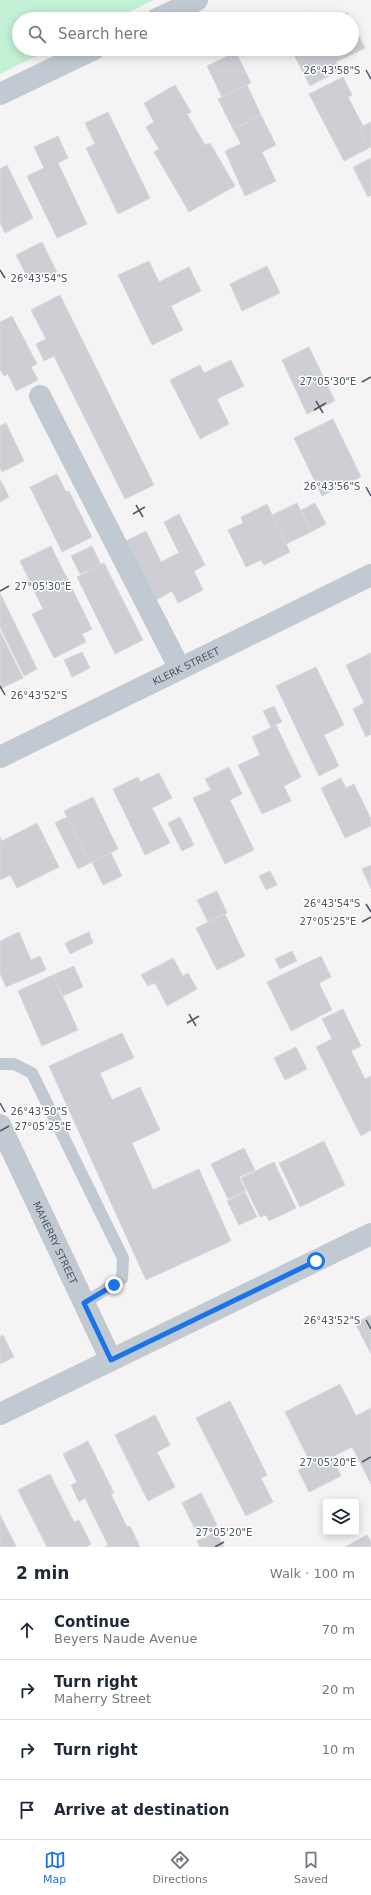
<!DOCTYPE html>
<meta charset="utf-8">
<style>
body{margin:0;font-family:"DejaVu Sans",sans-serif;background:#f2f2f3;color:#1f2937}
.controls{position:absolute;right:12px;bottom:12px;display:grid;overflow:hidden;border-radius:4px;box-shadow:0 2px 10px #0003}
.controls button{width:36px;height:36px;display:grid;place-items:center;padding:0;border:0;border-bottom:1px solid #e0e1e3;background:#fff;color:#1f2937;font:20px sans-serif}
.stop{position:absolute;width:12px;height:12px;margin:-9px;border:3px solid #1a73e8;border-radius:50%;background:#fff}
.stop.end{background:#1a73e8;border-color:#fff;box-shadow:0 1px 4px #0008}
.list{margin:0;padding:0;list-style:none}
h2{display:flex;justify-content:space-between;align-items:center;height:52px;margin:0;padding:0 16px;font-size:17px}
h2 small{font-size:13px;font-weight:400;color:#747a83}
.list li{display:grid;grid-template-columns:26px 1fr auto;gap:12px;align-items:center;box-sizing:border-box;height:60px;padding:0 16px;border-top:1px solid #e0e1e3}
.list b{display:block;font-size:15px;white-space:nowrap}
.list p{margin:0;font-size:13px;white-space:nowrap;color:#747a83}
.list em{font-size:13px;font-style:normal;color:#747a83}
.icon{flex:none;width:22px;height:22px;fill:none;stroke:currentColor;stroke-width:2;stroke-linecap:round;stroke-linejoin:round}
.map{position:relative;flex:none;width:371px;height:1547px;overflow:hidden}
.search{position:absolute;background:#fff;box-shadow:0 2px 10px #0003;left:12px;right:12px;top:12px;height:44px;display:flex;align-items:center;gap:10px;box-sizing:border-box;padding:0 14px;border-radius:22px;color:#747a83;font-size:15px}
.sheet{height:292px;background:#fff}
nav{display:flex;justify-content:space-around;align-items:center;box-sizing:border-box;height:56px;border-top:1px solid #e0e1e3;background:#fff;font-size:11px;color:#747a83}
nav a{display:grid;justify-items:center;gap:2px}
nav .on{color:#1a73e8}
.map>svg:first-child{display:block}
</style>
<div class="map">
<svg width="371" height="1547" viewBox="0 0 371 1547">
<rect width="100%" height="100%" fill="#f5f3f3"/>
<path fill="#c3f1d5" d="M0,0H154L114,19H19V49H51L0,74Z"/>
<g fill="#cdcfd5" stroke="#d7d9de">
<path d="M311,12L314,19H296Z"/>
<path d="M347,13L350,19H335Z"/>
<path d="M352,25H353L365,48L336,62L340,70L310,86L291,49H352Z"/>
<path d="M236,52L251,83L222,97L207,66Z"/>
<path d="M343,77L352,95L348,97L363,126L359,128L369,148L344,161L309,94Z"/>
<path d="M175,85L191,112L187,114L205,145L210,143L235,186L189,212L154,152L159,149L146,127L154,122L144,103Z"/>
<path d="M247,85L261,115L233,129L218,99Z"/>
<path d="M108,112L150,198L118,214L86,148L95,144L85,123Z"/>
<path d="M261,115L276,145L262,152L276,181L245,196L225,151L241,144L233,129Z"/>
<path d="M371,122V147L369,148L359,128Z"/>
<path d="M58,136L68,158L58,163L87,224L57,238L27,176L44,168L34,147Z"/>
<path d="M371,158V195L368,197L353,167Z"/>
<path d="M7,165L33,218L5,233L0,223V169Z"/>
<path d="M42,242L57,272L31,284L16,255Z"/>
<path d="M149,261L159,282L189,267L201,291L171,306L183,330L152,345L118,275Z"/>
<path d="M267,266L280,293L242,311L230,284Z"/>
<path d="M60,295L154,485L125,499L54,356L44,361L36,344L46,339L31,310Z"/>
<path d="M12,316L37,364L31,367L38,380L16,391L8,374L4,376L0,369V322Z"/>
<path d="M309,347L335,401L307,414L282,360Z"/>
<path d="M231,360L244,386L217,399L229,424L200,439L170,380L200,365L204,373Z"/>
<path d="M333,419L361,477L322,496L294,438Z"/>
<path d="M6,423L24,461L2,472L0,468V426Z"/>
<path d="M57,474L66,492L69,491L92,537L62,552L30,487Z"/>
<path d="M0,479L9,497L0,502Z"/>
<path d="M297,503L311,532L286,544L272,515Z"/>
<path d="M315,503L326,524L311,532L301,510Z"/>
<path d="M267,504L290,552L264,565L261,560L246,567L228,530L243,523L241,517Z"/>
<path d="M179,514L205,565L194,571L203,590L178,603L172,591L156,600L126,541L146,531L161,562L179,553L164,522Z"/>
<path d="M51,546L92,629L82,634L86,642L54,658L32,614L43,609L20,561Z"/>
<path d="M92,546L101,565L80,574L71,556Z"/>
<path d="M104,563L143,640L115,654L77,577Z"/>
<path d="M0,593L37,669L24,676L0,627Z"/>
<path d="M0,631L23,678L0,689Z"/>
<path d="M82,652L90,668L72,677L64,660Z"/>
<path d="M371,653V734L366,737L353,709L364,703L346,665Z"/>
<path d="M316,667L344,725L324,735L339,766L319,776L276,686Z"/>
<path d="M274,706L282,722L271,727L263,711Z"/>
<path d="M276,725L301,777L284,786L291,801L262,814L238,765L260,755L252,737Z"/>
<path d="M229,767L242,794L230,800L254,850L225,864L193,798L211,790L205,779Z"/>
<path d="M159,773L172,798L152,808L170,843L145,855L113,789L138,777L140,782Z"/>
<path d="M341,778L346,788L354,784L371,819V826L345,838L321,788Z"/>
<path d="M93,797L118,849L90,863L64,811Z"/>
<path d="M67,817L90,863L78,869L55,823Z"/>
<path d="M180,817L194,845L182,851L168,823Z"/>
<path d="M37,823L59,867L17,888L10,875L0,880V837L2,841Z"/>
<path d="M111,853L122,876L103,885L92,862Z"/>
<path d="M371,865V889L362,869Z"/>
<path d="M270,871L277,885L266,890L259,876Z"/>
<path d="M217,891L227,913L208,922L197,900Z"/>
<path d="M225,914L245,956L217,970L196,928Z"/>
<path d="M19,932L31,960L40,956L46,970L6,987L0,973V941Z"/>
<path d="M89,932L93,943L70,954L65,943Z"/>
<path d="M292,951L297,961L280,969L275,959Z"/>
<path d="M321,956L331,977L319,983L332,1010L291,1031L267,982Z"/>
<path d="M173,958L183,976L188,973L197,989L167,1006L155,983L148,986L141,975Z"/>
<path d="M74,966L83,987L63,996L53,975Z"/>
<path d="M53,975L78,1030L42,1046L18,991Z"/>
<path d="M343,1009L361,1046L351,1051L365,1079L371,1076V1130L361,1136L316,1047L332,1039L322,1019Z"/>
<path d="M122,1033L134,1058L100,1073L112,1100L140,1087L160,1130L132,1143L153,1190L199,1169L231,1241L146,1280L49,1066Z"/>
<path d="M296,1047L307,1069L285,1080L274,1058Z"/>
<path d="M324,1141L345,1185L300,1207L279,1163Z"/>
<path d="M244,1148L255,1170L239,1177L246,1191L228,1199L211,1164Z"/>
<path d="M274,1162L296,1208L269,1221L266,1215L260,1217L241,1178Z"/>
<path d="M245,1192L257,1217L239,1225L227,1201Z"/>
<path d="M371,1315V1354L355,1323Z"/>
<path d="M3,1335L14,1357L0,1364V1337Z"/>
<path d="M340,1384L356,1416L371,1408V1484L352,1447L332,1457L341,1476L309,1492L298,1470L311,1464L285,1412Z"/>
<path d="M230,1401L267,1475L261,1478L273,1502L246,1516L196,1418Z"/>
<path d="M155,1415L170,1445L157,1452L175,1487L148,1501L115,1435Z"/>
<path d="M88,1441L114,1493L111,1494L127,1527L130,1526L140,1547H105L108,1545L85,1498L79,1502L71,1485L77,1482L63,1454Z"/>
<path d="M50,1474L74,1522L79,1520L91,1544L87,1547H47L18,1490Z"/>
<path d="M201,1493L217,1525L198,1535L182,1503Z"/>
<path d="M0,1515L16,1546L14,1547H0Z"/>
<path d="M216,1532L224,1547H200L197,1541Z"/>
<path d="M367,1535L371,1542V1547H345Z"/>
</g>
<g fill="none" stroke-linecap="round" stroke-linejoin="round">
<path stroke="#c1cad2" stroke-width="12" d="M0,1064H14L32,1073L123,1258L122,1279L84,1303"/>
<g stroke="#c1cad2" stroke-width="22">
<path d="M157,19L197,0"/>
<path d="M0,94L94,49"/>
<path d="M40,396L180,669"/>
<path id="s1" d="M0,757L371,575"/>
<path id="s2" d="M0,1125L111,1360"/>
<path d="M0,1414L371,1234"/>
</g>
</g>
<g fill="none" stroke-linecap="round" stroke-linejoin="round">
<path stroke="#1a73e8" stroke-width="5" d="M114,1285L84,1303L111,1360L316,1261"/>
</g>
<path fill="none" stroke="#4a5661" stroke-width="1.5" d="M366,70L371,79M0,270L5,278M362,382L371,377M316,401L323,413M314,410L326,403M366,487L371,496M136,505L143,517M133,514L145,507M0,591L9,586M0,686L5,695M366,904L371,912M362,922L371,917M189,1014L196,1026M187,1023L199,1016M0,1103L5,1112M0,1131L9,1126M366,1320L371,1329M362,1462L371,1457M215,1547L224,1542"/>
<g text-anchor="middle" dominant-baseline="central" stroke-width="3" stroke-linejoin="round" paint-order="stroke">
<g font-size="10" fill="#4a5661" stroke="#fff">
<text stroke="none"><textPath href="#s1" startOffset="207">KLERK STREET</textPath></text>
<text stroke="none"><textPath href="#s2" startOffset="130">MAHERRY STREET</textPath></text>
</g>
</g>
<g font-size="10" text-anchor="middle" fill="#4a5661" stroke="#fff" stroke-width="3" stroke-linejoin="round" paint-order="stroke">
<text x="332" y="74">26°43'58"S</text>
<text x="39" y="282">26°43'54"S</text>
<text x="328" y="385">27°05'30"E</text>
<text x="332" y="490">26°43'56"S</text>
<text x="43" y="590">27°05'30"E</text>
<text x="39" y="699">26°43'52"S</text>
<text x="332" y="907">26°43'54"S</text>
<text x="328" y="925">27°05'25"E</text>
<text x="39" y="1115">26°43'50"S</text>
<text x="43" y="1130">27°05'25"E</text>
<text x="332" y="1324">26°43'52"S</text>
<text x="328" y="1466">27°05'20"E</text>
<text x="224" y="1536">27°05'20"E</text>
</g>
</svg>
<div class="controls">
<button><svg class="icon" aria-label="layers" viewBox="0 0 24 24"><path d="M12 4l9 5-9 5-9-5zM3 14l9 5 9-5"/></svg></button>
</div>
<div class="stop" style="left:316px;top:1261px"></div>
<div class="stop end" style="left:114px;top:1285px"></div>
<div class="search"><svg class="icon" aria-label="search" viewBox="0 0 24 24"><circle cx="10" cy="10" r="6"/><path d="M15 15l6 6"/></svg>Search here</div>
</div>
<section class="sheet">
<h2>2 min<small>Walk · 100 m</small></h2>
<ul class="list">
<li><svg class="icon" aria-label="ahead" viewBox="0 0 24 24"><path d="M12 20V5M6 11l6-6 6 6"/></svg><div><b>Continue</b><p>Beyers Naude Avenue</p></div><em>70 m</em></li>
<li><svg class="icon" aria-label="right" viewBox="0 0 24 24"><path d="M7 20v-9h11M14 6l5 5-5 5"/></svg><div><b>Turn right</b><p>Maherry Street</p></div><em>20 m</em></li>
<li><svg class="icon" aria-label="right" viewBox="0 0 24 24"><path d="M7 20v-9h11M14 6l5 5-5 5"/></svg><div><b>Turn right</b></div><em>10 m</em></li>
<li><svg class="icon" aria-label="arrive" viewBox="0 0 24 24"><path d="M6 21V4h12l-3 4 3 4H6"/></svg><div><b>Arrive at destination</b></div></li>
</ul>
</section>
<nav>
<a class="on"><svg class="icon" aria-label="map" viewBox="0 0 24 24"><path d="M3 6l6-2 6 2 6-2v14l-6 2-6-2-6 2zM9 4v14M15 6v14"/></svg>Map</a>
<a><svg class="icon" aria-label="directions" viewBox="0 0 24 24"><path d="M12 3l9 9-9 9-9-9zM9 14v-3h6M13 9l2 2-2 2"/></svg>Directions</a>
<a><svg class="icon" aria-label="saved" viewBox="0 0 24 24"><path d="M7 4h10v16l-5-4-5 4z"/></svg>Saved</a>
</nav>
